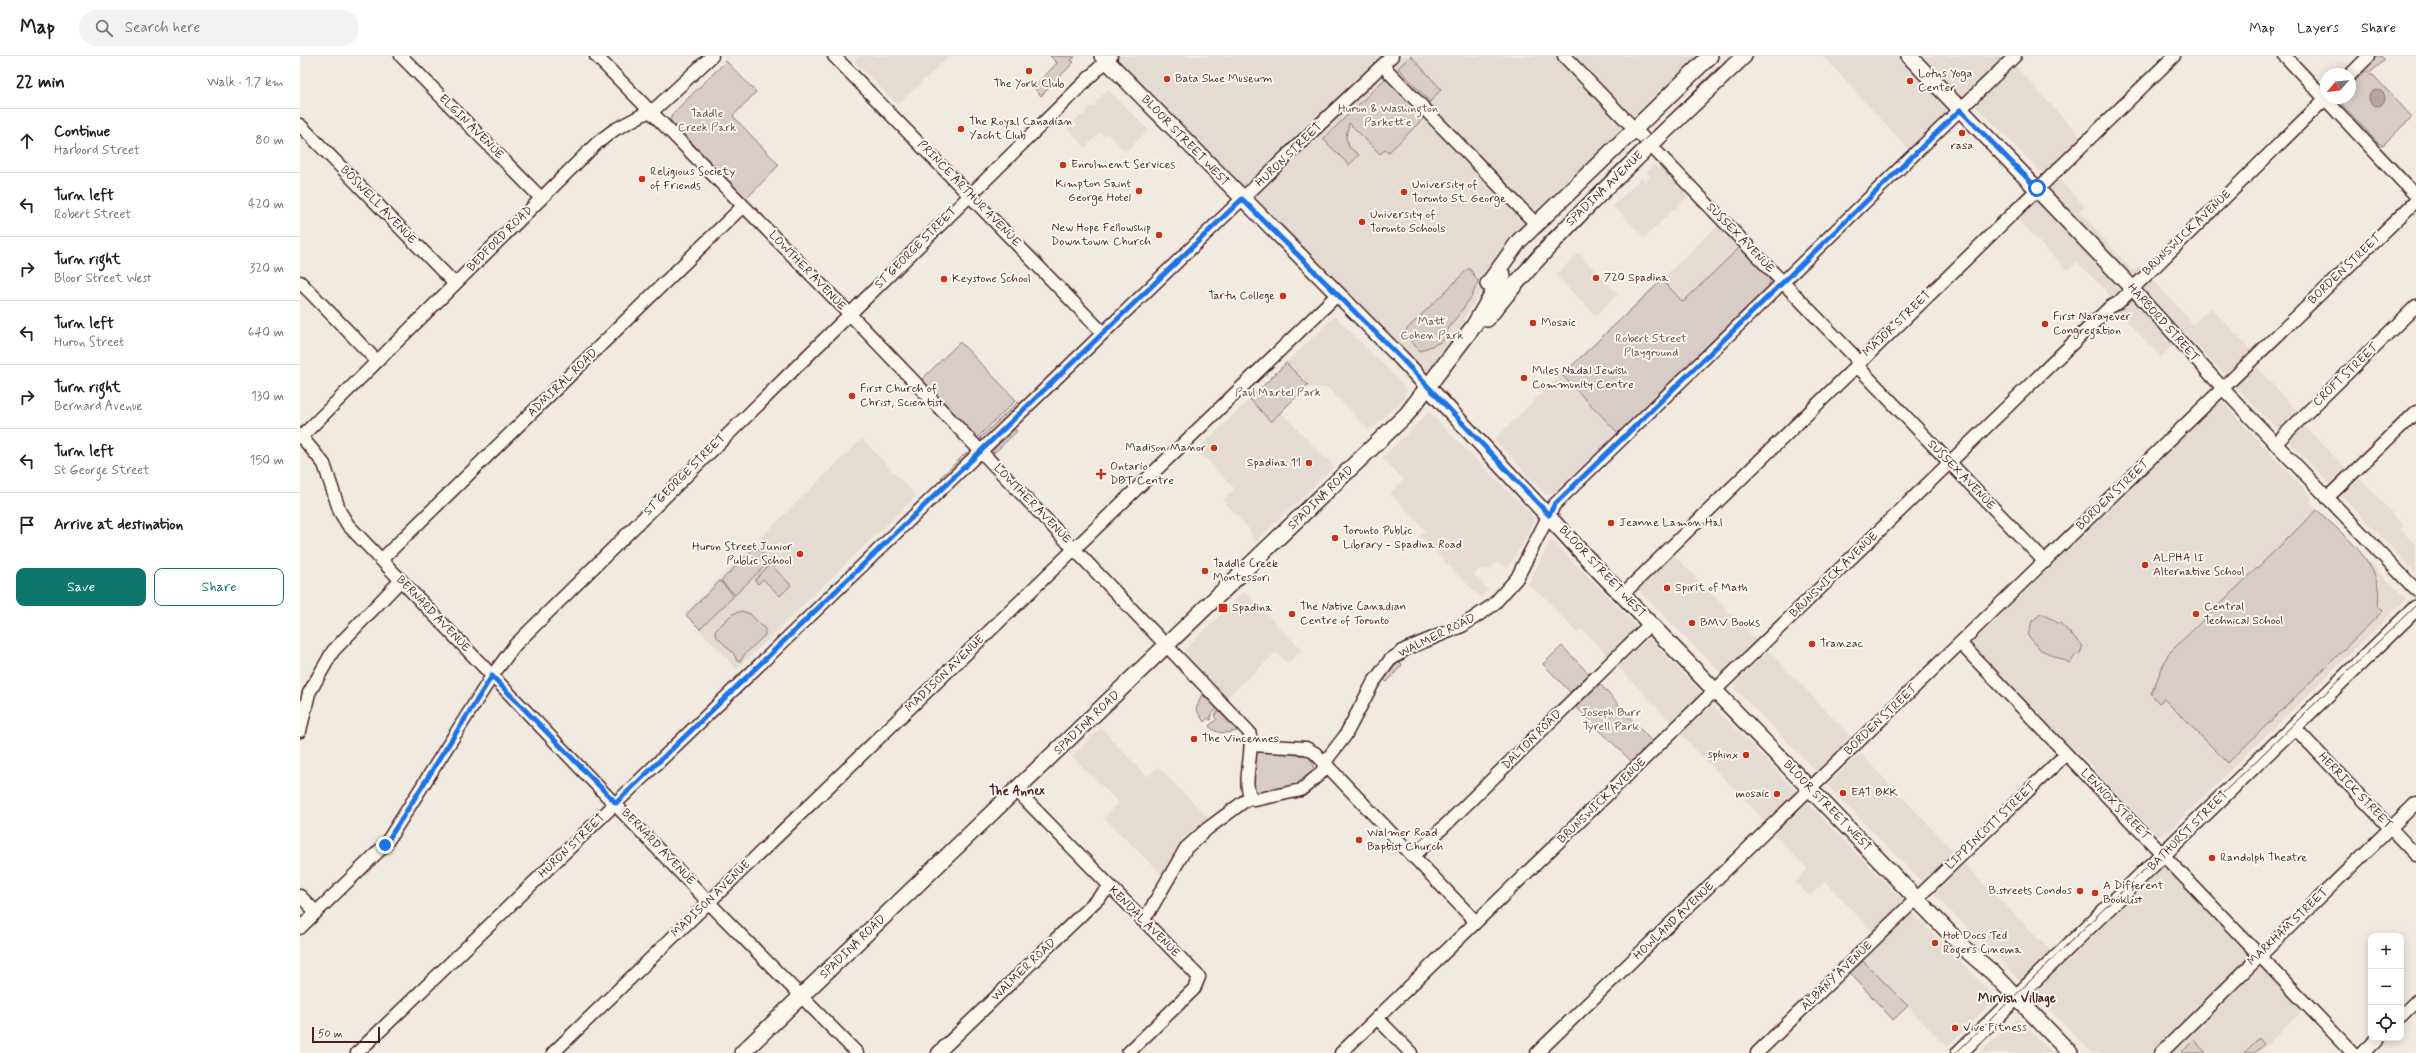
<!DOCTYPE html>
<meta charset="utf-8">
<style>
body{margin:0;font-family:Mynerve,sans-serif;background:#f2f2f2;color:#222}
.controls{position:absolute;right:12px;bottom:12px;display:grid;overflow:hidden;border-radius:8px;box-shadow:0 2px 10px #0003}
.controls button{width:36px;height:36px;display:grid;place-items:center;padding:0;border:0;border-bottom:1px solid #e0e0e0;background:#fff;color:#222;font:20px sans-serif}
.compass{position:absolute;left:2020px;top:12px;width:36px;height:36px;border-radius:50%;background:#fff;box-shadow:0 2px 10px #0003;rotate:242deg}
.scale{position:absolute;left:12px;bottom:10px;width:68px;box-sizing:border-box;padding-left:4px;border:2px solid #4a1f2b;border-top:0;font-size:11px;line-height:14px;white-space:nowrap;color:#4a1f2b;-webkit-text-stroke:3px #fbf7ec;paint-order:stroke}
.stop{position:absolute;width:12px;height:12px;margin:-9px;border:3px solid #1a73e8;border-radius:50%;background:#fff}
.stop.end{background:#1a73e8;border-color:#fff;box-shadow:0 1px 4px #0008}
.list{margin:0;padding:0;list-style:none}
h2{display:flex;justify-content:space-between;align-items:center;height:52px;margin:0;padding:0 16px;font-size:17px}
h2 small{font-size:13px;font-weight:400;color:#767676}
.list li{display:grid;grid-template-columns:26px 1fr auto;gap:12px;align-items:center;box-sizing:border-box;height:64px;padding:0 16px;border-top:1px solid #e0e0e0}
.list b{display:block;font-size:15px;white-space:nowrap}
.list p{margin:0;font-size:13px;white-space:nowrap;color:#767676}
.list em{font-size:13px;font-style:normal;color:#767676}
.actions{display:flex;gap:8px;padding:12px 16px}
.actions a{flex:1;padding:9px 0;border:1px solid #0f766e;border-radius:8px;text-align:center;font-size:14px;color:#0f766e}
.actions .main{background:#0f766e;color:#fff}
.icon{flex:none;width:22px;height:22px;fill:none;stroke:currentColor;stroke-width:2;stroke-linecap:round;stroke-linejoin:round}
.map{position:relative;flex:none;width:2116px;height:997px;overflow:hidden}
header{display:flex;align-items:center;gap:24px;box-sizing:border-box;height:56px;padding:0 20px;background:#fff;border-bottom:1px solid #e0e0e0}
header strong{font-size:19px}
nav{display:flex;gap:22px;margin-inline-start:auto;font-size:14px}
.search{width:280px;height:36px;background:#f2f2f2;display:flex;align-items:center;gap:10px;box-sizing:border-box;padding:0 14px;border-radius:22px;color:#767676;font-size:15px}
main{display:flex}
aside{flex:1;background:#fff}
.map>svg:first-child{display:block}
</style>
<header>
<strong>Map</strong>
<div class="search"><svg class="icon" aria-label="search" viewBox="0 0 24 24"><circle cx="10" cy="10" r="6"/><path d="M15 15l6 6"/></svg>Search here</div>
<nav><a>Map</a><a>Layers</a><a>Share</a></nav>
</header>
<main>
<aside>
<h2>22 min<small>Walk · 1.7 km</small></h2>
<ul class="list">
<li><svg class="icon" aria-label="ahead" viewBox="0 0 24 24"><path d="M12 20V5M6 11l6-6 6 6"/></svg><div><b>Continue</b><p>Harbord Street</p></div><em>80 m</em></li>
<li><svg class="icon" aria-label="left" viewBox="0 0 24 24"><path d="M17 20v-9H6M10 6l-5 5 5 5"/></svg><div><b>Turn left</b><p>Robert Street</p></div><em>420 m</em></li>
<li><svg class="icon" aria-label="right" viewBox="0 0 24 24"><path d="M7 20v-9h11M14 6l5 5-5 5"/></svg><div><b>Turn right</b><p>Bloor Street West</p></div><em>320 m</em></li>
<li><svg class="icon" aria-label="left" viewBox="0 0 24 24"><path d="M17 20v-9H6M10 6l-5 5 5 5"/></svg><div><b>Turn left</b><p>Huron Street</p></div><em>640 m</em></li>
<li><svg class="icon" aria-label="right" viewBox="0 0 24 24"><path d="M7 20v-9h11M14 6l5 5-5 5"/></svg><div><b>Turn right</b><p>Bernard Avenue</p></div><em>130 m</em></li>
<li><svg class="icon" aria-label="left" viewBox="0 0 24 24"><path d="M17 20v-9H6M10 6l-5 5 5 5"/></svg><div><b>Turn left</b><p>St George Street</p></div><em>150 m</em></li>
<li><svg class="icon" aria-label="arrive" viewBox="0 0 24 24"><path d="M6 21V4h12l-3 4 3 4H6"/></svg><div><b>Arrive at destination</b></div></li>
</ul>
<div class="actions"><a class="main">Save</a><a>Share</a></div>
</aside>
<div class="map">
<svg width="2116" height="997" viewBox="0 0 2116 997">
<rect width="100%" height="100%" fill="#f0eae0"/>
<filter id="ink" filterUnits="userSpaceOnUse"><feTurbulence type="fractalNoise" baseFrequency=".025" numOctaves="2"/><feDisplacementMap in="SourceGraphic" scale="8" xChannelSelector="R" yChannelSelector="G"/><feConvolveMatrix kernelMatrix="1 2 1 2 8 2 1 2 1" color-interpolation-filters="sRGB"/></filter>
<g filter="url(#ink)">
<g fill="#e4dbd2">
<path d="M559,0H649L598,49L554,5Z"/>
<path d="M812,0H1402L1216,182L1165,260L1162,277L1127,321Z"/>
<path d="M1523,0H1699L1702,3L1667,36L1613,98Z"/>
<path d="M1715,10L1780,80L1744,116H1741L1677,51V46Z"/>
<path d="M808,33L848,74L825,96L807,77L803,80L800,77L785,91L767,72L780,60L783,61L790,50L792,52L797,48L795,46Z"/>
<path d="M1354,109L1358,113L1361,110L1389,139L1344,182L1313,150L1341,122L1345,126L1351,121L1347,116Z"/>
<path d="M1758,122L1784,150L1779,155L1833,215L1840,209L1893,268L1911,252L1961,305L1956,310L2002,361L1999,364L2054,421L2057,419L2103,469L2100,473L2116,489V517L1886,278L1860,301L1824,262L1806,235L1777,206L1767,214L1716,162Z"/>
<path d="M1419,168L1470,221L1469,232L1254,438L1246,439L1194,383Z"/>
<path d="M1278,197L1318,238L1296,260L1256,219Z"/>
<path d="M1035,260L1107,333L1104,342L1070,375L1028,332L1007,331L1008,329L986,307Z"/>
<path d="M950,343L971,366L981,356L1034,411L955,486L947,470L923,444L935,433L897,394Z"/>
<path d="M1921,345L2012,442L2010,446L2017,454L2106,543L1865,778L1858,780L1795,716L1793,709L1768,689L1674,592L1672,587Z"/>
<path d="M1129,356L1234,462L1220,492L1207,512L1197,506L1190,514L1180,513L1174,519L1188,534L1181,542L1120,480L1126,475L1090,437L1104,424L1082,402Z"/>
<path d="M562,383L616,440L437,613L384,557Z"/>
<path d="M1250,485L1254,486L1337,571L1308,600L1282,573L1277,577L1247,543L1228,529Z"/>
<path d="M1373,498L1457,585L1422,618L1339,535V530Z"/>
<path d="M944,535L1002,594L988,607L976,596L927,642L886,599L885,594Z"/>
<path d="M1349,582L1401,636L1399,642L1372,667L1318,611Z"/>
<path d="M1468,595L1553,682L1518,717L1435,633V628Z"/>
<path d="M1413,650L1496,735L1495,740L1467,767L1381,678Z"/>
<path d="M801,672L847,721L858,711L908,762L882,783L862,819L804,762L819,747L772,700Z"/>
<path d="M1560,697L1654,796L1623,827L1527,729Z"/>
<path d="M1507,747L1604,846L1573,876L1525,826L1510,840L1495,826L1508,813L1474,778Z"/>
<path d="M1863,799L2007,950L1959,997H1792L1634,838L1664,808L1758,902Z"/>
<path d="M1613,857L1696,942L1647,991L1563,905Z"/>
<path d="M1717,962L1752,997H1679L1690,987Z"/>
</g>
<g fill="#d8ccc6" stroke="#917678">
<path d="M750,0L775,1L771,4L774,6L741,40L734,31L757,7Z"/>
<path d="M1111,0L1141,33L1130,46L1098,12Z"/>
<path d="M2077,0H2081L2085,4L2071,16H2060Z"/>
<path d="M426,5L456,36L433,60L479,109L446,143L370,64L373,57Z"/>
<path d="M2062,18L2073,19L2112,61L2083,89L2078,87L2040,46L2039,42H2050V29Z"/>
<path d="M1086,22L1125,61L1088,97L1085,94L1080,98L1049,67L1046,81L1049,91L1059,99L1049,109L1023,83Z"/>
<path d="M1440,191L1469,220L1470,225L1468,232L1319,378L1262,319L1362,224L1383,246Z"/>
<path d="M1169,212L1178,225L1172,240L1149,272L1143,285L1120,295L1103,277Z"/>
<path d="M660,286L716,344L677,382L621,324Z"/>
<path d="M986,307L1008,329L971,366L950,343Z"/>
<path d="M718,346L721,348L683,385L680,382Z"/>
<path d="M715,373L717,375L693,398L694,393Z"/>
<path d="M667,396V400L643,424L641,421Z"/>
<path d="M2017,454C2044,480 2085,508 2078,550L2083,555L1928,707L1864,643L1859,647L1851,638L1868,598Z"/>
<path d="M456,490L470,505L435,539L421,525Z"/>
<path d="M470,508L491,529L480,540L463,523L458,528L455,524Z"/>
<path d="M420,525L434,540L400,573L386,559Z"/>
<path d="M442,555L450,558L465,573V579L444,599L441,605H437L434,598L416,580L415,575L432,558Z"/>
<path d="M1741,558L1754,564L1758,568L1760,567L1783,590L1779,599L1776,598L1770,607L1741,594L1728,580L1732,565Z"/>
<path d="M1262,590L1289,618L1270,636L1243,608Z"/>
<path d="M1100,605L1102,609L1087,626L1083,623Z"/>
<path d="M1300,628L1352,686L1332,706L1276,651Z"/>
<path d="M902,638L917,653L910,660L912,663L910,664L908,662L904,666L896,653Z"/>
<path d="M918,655L937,675C926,677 917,679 909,670L917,663L914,660Z"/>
<path d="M960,695L1007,700L1013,706L1014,715L1004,728L959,739L953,734L956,699Z"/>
<path d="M1563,905L1608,950L1593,964L1550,917Z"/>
<path d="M1959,982L1964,988L1955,997H1944Z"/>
<path d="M1894,984L1906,997H1881Z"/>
</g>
<circle fill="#b8a4a2" stroke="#8c6f72" cx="2077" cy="42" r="8"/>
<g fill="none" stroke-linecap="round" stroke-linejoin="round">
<defs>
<g id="minor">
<path d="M101,0L241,142"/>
<path d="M296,0L542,250L949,676C956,695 938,735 955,744L1001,734L1021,717L1028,702L1045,680L1073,627L1090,604L1106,593L1162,570L1193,549L1217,522L1254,449L1715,0"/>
<path d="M534,0L803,277"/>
<path d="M1264,0L1554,300L1561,314L1745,506"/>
<path d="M1985,0L2116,140"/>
<path d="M1083,10L1236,168"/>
<path d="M2050,19L2069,0"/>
<path d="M0,69L155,228"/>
<path d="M0,226L77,305"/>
<path d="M1832,232L1928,338L2116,534"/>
<path d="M0,379L24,408L40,456L48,469L418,856L557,997"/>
<path d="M0,382L297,87L314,74L357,51L412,0"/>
<path d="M1975,388L2116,250"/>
<path d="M2027,442L2116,356"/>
<path d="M82,503L443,150"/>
<path d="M1322,539L1874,0"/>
<path d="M1661,588L2053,997"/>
<path d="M1994,671L2116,799"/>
<path d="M0,675L9,637L33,595L101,524"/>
<path d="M952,689L1006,692L1015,697L1176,866"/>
<path d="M717,735L899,921L894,933L828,997"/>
<path d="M1113,801L1350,568"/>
<path d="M0,840L16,856"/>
<path d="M842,864L849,856L886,792L907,773L950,741"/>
<path d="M0,872L85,789L192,620L215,589L811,0"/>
<path d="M2101,960L2116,945"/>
<path d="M1078,963L1111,997"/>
<path d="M57,997L996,91L1092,0"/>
<path d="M253,997L1037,239"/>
<path d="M638,997L810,831"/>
<path d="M1041,997L1810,251L1818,247L2026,42"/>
<path d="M1237,997L2116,145"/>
<path d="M1457,997L1766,698"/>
<path d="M1861,997L2116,747"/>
<path d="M2063,997L2078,982"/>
</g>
<g id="major">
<path d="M802,0L1101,302L1300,516L1666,894L1693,917L1770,997"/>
<path d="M1609,0L1832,232"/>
<path d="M1188,228L1219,185L1410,0"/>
<path d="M1187,263C1263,166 1356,85 1444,0"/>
<path d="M442,997L1107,358L1173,271L1203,220"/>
<path d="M1659,997L2116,552"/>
</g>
</defs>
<use href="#minor" stroke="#4a1f2b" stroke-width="15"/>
<use href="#major" stroke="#4a1f2b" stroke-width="18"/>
<use href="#minor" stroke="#fbf7ec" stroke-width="12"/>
<use href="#major" stroke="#fbf7ec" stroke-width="15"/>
<g stroke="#4a1f2b" stroke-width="1">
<path d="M1239,178L1250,168"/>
<path d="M1223,206L1245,181L1430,0"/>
<path d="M1656,997L2116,549"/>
</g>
</g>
</g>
<g fill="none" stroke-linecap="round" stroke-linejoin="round" filter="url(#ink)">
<path stroke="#1a73e8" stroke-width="5" d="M85,789L192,620L316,747L942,143L1101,302L1249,459L1254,449L1660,54L1737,132"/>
</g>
<g fill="#c8321e" stroke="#fbf7ec" stroke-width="1.5">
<circle cx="729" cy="15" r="4"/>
<circle cx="867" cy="23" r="4"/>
<circle cx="1610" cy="25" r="4"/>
<circle cx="661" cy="73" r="4"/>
<circle cx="1662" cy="77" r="4"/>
<circle cx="763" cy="109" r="4"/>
<circle cx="342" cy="123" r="4"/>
<circle cx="839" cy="135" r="4"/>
<circle cx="1104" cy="136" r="4"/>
<circle cx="1062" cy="166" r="4"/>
<circle cx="859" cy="179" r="4"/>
<circle cx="1296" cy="222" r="4"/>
<circle cx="644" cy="223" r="4"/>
<circle cx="983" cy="240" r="4"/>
<circle cx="1233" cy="267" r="4"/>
<circle cx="1745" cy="268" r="4"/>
<circle cx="1224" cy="322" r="4"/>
<circle cx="552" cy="340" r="4"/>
<circle cx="914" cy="392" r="4"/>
<circle cx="1009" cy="407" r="4"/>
<path d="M799 412h4v4h4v4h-4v4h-4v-4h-4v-4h4z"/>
<circle cx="1311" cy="467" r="4"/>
<circle cx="1035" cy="482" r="4"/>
<circle cx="500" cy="498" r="4"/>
<circle cx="1845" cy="509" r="4"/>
<circle cx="905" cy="515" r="4"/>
<circle cx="1367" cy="532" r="4"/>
<rect x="918" y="547" width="10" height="10" rx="2"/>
<circle cx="992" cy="558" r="4"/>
<circle cx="1896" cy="558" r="4"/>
<circle cx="1392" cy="567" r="4"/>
<circle cx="1512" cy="588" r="4"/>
<circle cx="894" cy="683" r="4"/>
<circle cx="1446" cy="699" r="4"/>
<circle cx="1543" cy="737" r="4"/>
<circle cx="1477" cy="738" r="4"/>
<circle cx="1059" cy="784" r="4"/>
<circle cx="1912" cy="802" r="4"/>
<circle cx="1780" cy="835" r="4"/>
<circle cx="1795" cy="837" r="4"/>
<circle cx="1635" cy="887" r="4"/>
<circle cx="1655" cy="972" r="4"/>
</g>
<g text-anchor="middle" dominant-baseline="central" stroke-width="4" stroke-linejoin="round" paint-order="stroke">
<g font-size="12" fill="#4a1f2b" stroke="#fbf7ec" text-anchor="start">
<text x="1618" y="18">Lotus Yoga<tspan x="1618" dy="14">Center</tspan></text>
<text x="875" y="23">Bata Shoe Museum</text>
<text x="729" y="28" text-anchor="middle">The York Club</text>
<text x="669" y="66">The Royal Canadian<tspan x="669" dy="14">Yacht Club</tspan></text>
<text x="1662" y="90" text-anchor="middle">rasa</text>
<text x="771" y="109">Enrolment Services</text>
<text x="350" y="116">Religious Society<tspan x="350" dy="14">of Friends</tspan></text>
<text x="831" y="128" text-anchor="end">Kimpton Saint<tspan x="831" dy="14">George Hotel</tspan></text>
<text x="1112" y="129">University of<tspan x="1112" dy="14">Toronto St. George</tspan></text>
<text x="1070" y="159">University of<tspan x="1070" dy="14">Toronto Schools</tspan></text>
<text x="851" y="172" text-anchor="end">New Hope Fellowship<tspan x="851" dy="14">Downtown Church</tspan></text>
<text x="1304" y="222">720 Spadina</text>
<text x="652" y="223">Keystone School</text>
<text x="975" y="240" text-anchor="end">Tartu College</text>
<text x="1753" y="261">First Narayever<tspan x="1753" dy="14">Congregation</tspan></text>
<text x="1241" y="267">Mosaic</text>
<text x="1232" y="315">Miles Nadal Jewish<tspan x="1232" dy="14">Community Centre</tspan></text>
<text x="560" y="333">First Church of<tspan x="560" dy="14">Christ, Scientist</tspan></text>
<text x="906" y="392" text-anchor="end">Madison Manor</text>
<text x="1001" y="407" text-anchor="end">Spadina 11</text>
<text x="810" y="411">Ontario<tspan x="810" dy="14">DBT Centre</tspan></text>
<text x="1319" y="467">Jeanne Lamon Hal</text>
<text x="1043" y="475">Toronto Public<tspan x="1043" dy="14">Library - Spadina Road</tspan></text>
<text x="492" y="491" text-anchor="end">Huron Street Junior<tspan x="492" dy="14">Public School</tspan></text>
<text x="1853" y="502">ALPHA II<tspan x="1853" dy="14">Alternative School</tspan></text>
<text x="913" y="508">Taddle Creek<tspan x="913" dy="14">Montessori</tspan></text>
<text x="1375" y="532">Spirit of Math</text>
<text x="1000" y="551">The Native Canadian<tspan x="1000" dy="14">Centre of Toronto</tspan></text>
<text x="1904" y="551">Central<tspan x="1904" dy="14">Technical School</tspan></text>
<text x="932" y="552">Spadina</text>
<text x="1400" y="567">BMV Books</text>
<text x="1520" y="588">Tranzac</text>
<text x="902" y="683">The Vincennes</text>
<text x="1438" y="699" text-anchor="end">sphinx</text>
<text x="1551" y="737">EAT BKK</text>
<text x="1469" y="738" text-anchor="end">mosaic</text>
<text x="1067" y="777">Walmer Road<tspan x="1067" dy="14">Baptist Church</tspan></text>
<text x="1920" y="802">Randolph Theatre</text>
<text x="1803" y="830">A Different<tspan x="1803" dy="14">Booklist</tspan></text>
<text x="1772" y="835" text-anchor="end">B.streets Condos</text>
<text x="1643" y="880">Hot Docs Ted<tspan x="1643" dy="14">Rogers Cinema</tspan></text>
<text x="1663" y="972">Vive Fitness</text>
</g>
<g font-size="12" fill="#6e4a52" stroke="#fbf7ec">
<text x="1088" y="53">Huron &amp; Washington<tspan x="1088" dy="14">Parkette</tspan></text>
<text x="407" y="58">Taddle<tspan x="407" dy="14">Creek Park</tspan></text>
<text x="1132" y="266">Matt<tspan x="1132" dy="14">Cohen Park</tspan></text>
<text x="1351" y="283">Robert Street<tspan x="1351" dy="14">Playground</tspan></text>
<text x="978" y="337">Paul Martel Park</text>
<text x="1311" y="657">Joseph Burr<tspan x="1311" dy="14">Tyrell Park</tspan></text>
</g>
<g font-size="12" fill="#4a1f2b" stroke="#fbf7ec">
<text transform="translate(171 71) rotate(45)">ELGIN AVENUE</text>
<text transform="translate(885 85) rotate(46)">BLOOR STREET WEST</text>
<text transform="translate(989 99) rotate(-44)">HURON STREET</text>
<text transform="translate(1305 133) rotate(-44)">SPADINA AVENUE</text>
<text transform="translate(669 138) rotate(46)">PRINCE ARTHUR AVENUE</text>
<text transform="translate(78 149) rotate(46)">BOSWELL AVENUE</text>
<text transform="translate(1887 177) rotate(-44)">BRUNSWICK AVENUE</text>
<text transform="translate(1440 182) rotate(46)">SUSSEX AVENUE</text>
<text transform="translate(200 183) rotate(-45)">BEDFORD ROAD</text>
<text transform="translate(616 192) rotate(-45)">ST GEORGE STREET</text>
<text transform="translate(2045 213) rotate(-44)">BORDEN STREET</text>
<text transform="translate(507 215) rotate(46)">LOWTHER AVENUE</text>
<text transform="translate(1863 267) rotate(48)">HARBORD STREET</text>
<text transform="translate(1597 268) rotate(-44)">MAJOR STREET</text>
<text transform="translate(2046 319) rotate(-44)">CROFT STREET</text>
<text transform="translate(263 327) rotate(-44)">ADMIRAL ROAD</text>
<text transform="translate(385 419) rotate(-45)">ST GEORGE STREET</text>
<text transform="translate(1661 419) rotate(46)">SUSSEX AVENUE</text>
<text transform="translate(1813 439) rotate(-44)">BORDEN STREET</text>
<text transform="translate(1021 442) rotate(-44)">SPADINA ROAD</text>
<text transform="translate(732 448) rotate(46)">LOWTHER AVENUE</text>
<text transform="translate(1302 516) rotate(47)">BLOOR STREET WEST</text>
<text transform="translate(1534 519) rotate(-44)">BRUNSWICK AVENUE</text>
<text transform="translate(133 558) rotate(46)">BERNARD AVENUE</text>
<text transform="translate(1137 580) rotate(-26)">WALMER ROAD</text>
<text transform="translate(645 618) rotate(-44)">MADISON AVENUE</text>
<text transform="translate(1581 664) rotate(-44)">BORDEN STREET</text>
<text transform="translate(787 667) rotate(-44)">SPADINA ROAD</text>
<text transform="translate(1232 684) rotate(-45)">DALTON ROAD</text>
<text transform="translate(2055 735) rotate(46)">HERRICK STREET</text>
<text transform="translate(1302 745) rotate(-44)">BRUNSWICK AVENUE</text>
<text transform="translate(1815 749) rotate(46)">LENNOX STREET</text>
<text transform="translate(1527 750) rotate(46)">BLOOR STREET WEST</text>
<text transform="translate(1691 770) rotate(-44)">LIPPINCOTT STREET</text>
<text transform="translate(1888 775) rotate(-45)">BATHURST STREET</text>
<text transform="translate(272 790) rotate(-44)">HURON STREET</text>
<text transform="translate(358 791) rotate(46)">BERNARD AVENUE</text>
<text transform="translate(411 843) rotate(-44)">MADISON AVENUE</text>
<text transform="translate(1374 865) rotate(-44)">HOWLAND AVENUE</text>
<text transform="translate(844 866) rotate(45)">KENDAL AVENUE</text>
<text transform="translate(1988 871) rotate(-44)">MARKHAM STREET</text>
<text transform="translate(553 891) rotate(-44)">SPADINA ROAD</text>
<text transform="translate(724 914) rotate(-44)">WALMER ROAD</text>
<text transform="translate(1537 920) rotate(-44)">ALBANY AVENUE</text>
</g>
<g font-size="13" font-weight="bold" fill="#4a1f2b" stroke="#fbf7ec">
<text x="717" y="735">The Annex</text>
<text x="1717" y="942">Mirvish Village</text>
</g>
</g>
</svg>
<div class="controls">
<button>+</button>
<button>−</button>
<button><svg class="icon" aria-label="locate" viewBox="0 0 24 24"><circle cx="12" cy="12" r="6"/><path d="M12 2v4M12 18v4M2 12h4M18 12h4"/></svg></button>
</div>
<svg class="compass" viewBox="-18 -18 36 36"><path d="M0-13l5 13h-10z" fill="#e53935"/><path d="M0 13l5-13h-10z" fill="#767676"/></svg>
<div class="scale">50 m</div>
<div class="stop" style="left:1737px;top:132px"></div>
<div class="stop end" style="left:85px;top:789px"></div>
</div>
</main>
